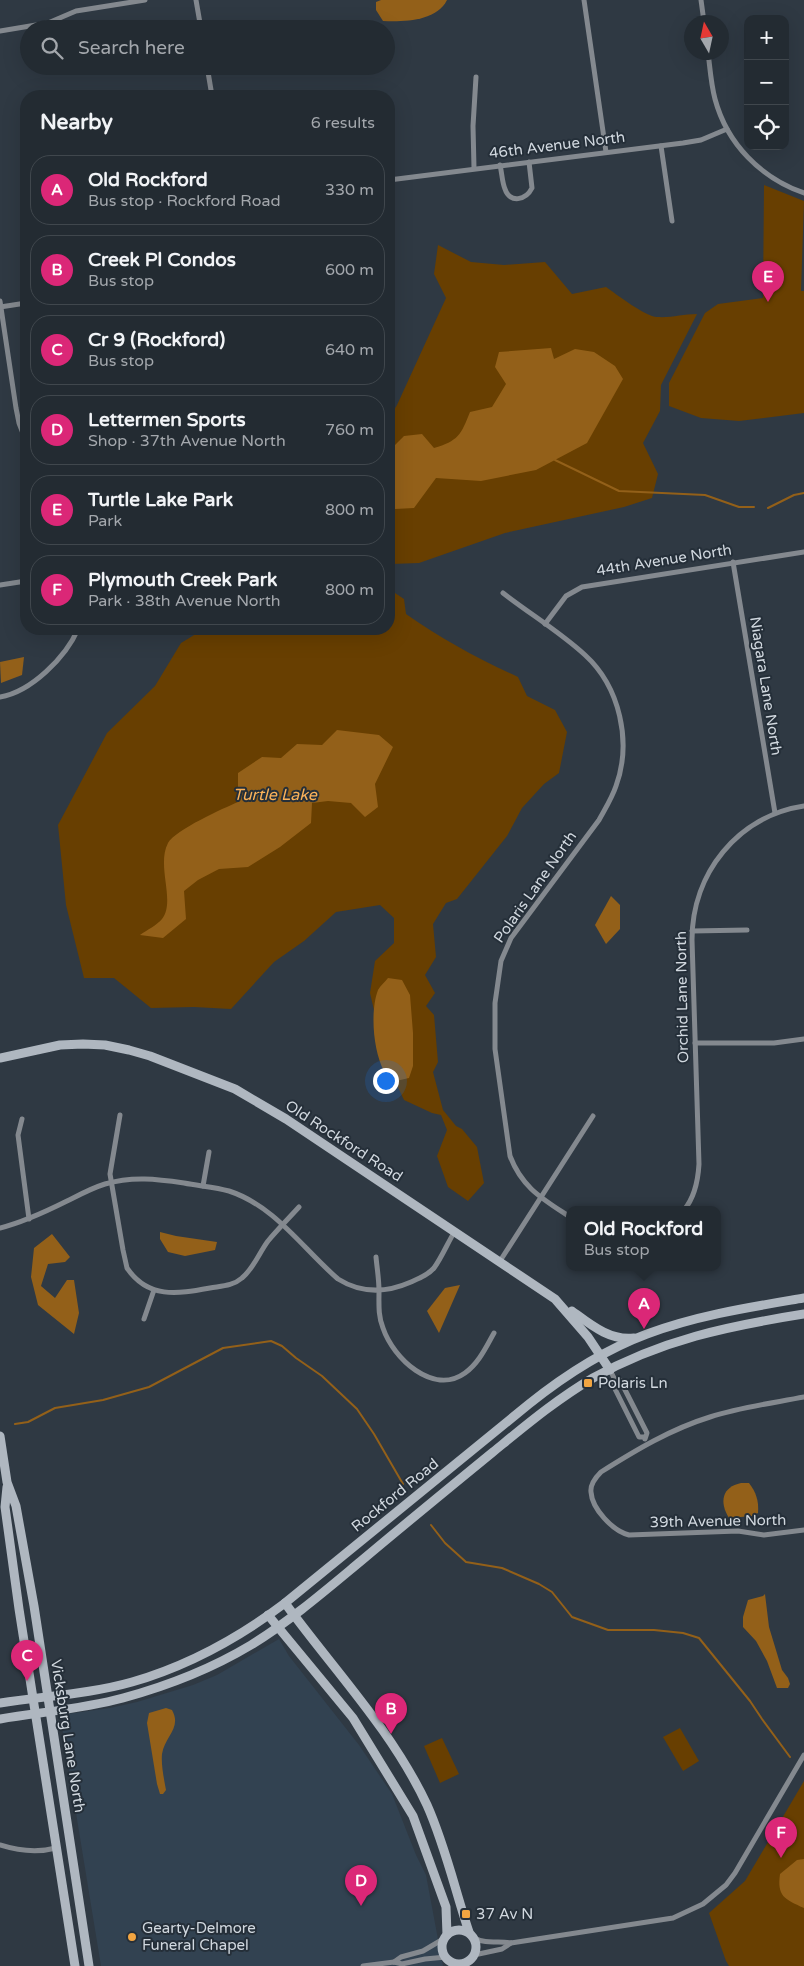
<!DOCTYPE html>
<meta charset="utf-8">
<style>
body{margin:0;font-family:"Varela Round",sans-serif;background:#2b333a;color:#f1f3f6}
.controls{position:absolute;right:15px;top:15px;display:grid;overflow:hidden;border-radius:10px;box-shadow:0 5px 20px #0002}
.controls button{width:45px;height:45px;display:grid;place-items:center;padding:0;border:0;border-bottom:1px solid #40474d;background:#232b32;color:#f1f3f6;font:25px sans-serif}
.compass{position:absolute;left:684px;top:15px;width:45px;height:45px;border-radius:50%;background:#232b32;box-shadow:0 5px 20px #0002;rotate:351deg}
.you{position:absolute;left:385px;top:1080px;width:18px;height:18px;margin:-12px;border:4px solid #fff;border-radius:50%;background:#1a73e8;box-shadow:0 0 0 8px #1a73e833}
.badge{display:grid;place-items:center;width:32px;height:32px;border-radius:50%;background:#db2777;color:#fff;font-size:16px;font-weight:700}
.pin{position:absolute;translate:-50% -41px;filter:drop-shadow(0 1px 2px #0008)}
.pin::after{content:'';position:absolute;top:26px;width:18px;height:15px;background:inherit;clip-path:polygon(0 0,100% 0,50% 100%)}
.popup{position:absolute;left:566px;top:1206px;width:155px;height:65px;box-sizing:border-box;display:grid;place-content:center;border-radius:10px;background:#232b32;filter:drop-shadow(0 1px 4px #0005);font-size:16px;white-space:nowrap;color:#a3a7ac}
.popup b{font-size:19px;color:#f1f3f6}
.popup::after{content:'';position:absolute;left:50%;top:100%;margin-left:-10px;border:10px solid transparent;border-top-color:#232b32}
.list{margin:0;padding:0;list-style:none}
h2{display:flex;justify-content:space-between;align-items:center;height:65px;margin:0;padding:0 20px;font-size:21px}
h2 small{font-size:16px;font-weight:400;color:#a3a7ac}
.list li{display:grid;grid-template-columns:32px 1fr auto;gap:15px;align-items:center;box-sizing:border-box;height:70px;margin:0 10px 10px;padding:0 10px;border:1px solid #40474d;border-radius:20px}
.list b{display:block;font-size:19px;white-space:nowrap}
.list p{margin:0;font-size:16px;white-space:nowrap;color:#a3a7ac}
.list em{font-size:16px;font-style:normal;color:#a3a7ac}
.icon{flex:none;width:28px;height:28px;fill:none;stroke:currentColor;stroke-width:2;stroke-linecap:round;stroke-linejoin:round}
.map{position:relative;flex:none;width:804px;height:1966px;overflow:hidden}
.search{position:absolute;background:#232b32;box-shadow:0 5px 20px #0002;left:20px;top:20px;width:375px;height:55px;display:flex;align-items:center;gap:12px;box-sizing:border-box;padding:0 18px;border-radius:28px;color:#a3a7ac;font-size:19px}
.panel{position:absolute;background:#232b32;box-shadow:0 5px 20px #0002;left:20px;top:90px;width:375px;height:545px;border-radius:20px}
.map>svg:first-child{display:block}
</style>
<div class="map">
<svg width="804" height="1966" viewBox="0 0 804 1966">
<rect width="100%" height="100%" fill="#2f3943"/>
<path fill="#324251" d="M279,1639L289,1656L359,1745L392,1794L416,1855L426,1875L443,1966H101L60,1715L110,1708L137,1702L193,1685L217,1675Z"/>
<g fill="#683f01">
<path d="M764,185L804,201L801,291H804V413L739,421L701,418L669,406V383L705,313L718,304L763,298Z"/>
<path d="M438,245L471,262L504,265L545,262L572,294L606,287C616,294 646,317 657,317C671,318 683,314 697,314L661,385L660,411L643,443L658,474L652,498L624,507L505,533L419,563L391,564L389,568V418L397,405L446,298L434,274Z"/>
<path d="M389,589L404,599L406,614C443,640 477,658 518,677L527,696L555,710L567,732L559,773L544,784L522,808L507,836L457,899L446,903L433,924L436,957L425,975L435,993L426,1006L434,1015L438,1062L433,1072L443,1110L456,1126L462,1129L477,1147L484,1183L468,1201L448,1187L437,1156L447,1130L441,1115L432,1113L404,1100L386,1062L370,993L375,961L394,943V918L380,905L336,912L304,941L274,962L231,1009L194,1007L151,1008L114,978H84L66,905L58,825L107,733L155,686L181,643L204,629H389Z"/>
<path d="M680,1728L699,1761L683,1771L663,1737Z"/>
<path d="M442,1738L459,1774L440,1783L424,1746Z"/>
<path d="M804,1781V1966H729L726,1961L709,1913L745,1881Z"/>
</g>
<g fill="#936019">
<path d="M381,0H447C437,21 404,22 383,21L376,10V2Z"/>
<path d="M551,348L554,359L575,349L594,352L615,366L623,379L587,443L536,470L481,481L436,478L414,508L395,509L389,501V451L404,436L422,434L434,448C458,441 461,435 470,412L492,407L506,384L495,367L499,352Z"/>
<path d="M24,657L22,675L1,683L0,662Z"/>
<path d="M337,730L379,735L393,747L375,784L378,807L365,817L351,803L328,801L312,803L311,823L280,847L248,867L219,869L198,880L184,891L186,919L163,938L140,935C147,930 157,925 162,919C176,901 156,866 168,843C175,830 224,808 238,802V773L262,757L281,758L297,744L322,745Z"/>
<path d="M611,896L620,905V929L606,944L595,925Z"/>
<path d="M388,978L402,980L410,995L413,1033V1066L409,1078L396,1081C392,1078 387,1075 384,1071C373,1051 370,1011 378,990C380,986 385,982 388,978Z"/>
<path d="M160,1232L176,1236L217,1242L215,1250L185,1256L168,1252L160,1239Z"/>
<path d="M52,1234L70,1257L65,1262L48,1264L41,1286L55,1298L67,1280H74L79,1313L74,1334L38,1305L31,1277L34,1248Z"/>
<path d="M460,1285L439,1333L427,1311L445,1288Z"/>
<path d="M741,1483H749C756,1492 759,1501 758,1513L752,1516L729,1518C719,1502 722,1487 741,1483Z"/>
<path d="M765,1594L769,1627L782,1670L788,1678L790,1684L788,1688H777L767,1661L756,1641L743,1627V1617L748,1600L763,1596Z"/>
<path d="M166,1708L172,1710C182,1728 165,1736 162,1754C161,1765 164,1779 166,1790L163,1794H160L157,1784L147,1723L149,1713Z"/>
<path d="M804,1859V1908C784,1899 777,1896 780,1874L797,1860Z"/>
</g>
<g fill="none" stroke-linecap="round" stroke-linejoin="round">
<g stroke="#936019" stroke-width="2">
<path d="M555,460L619,491L705,495L739,507H754"/>
<path d="M768,508L794,495L804,493"/>
<path d="M15,1424L28,1422L55,1408L103,1400L149,1387L223,1348L271,1341L282,1346L296,1358L322,1376L357,1409L374,1434L403,1484"/>
<path d="M431,1525L445,1543L466,1562L502,1568L539,1584L552,1592L572,1617L608,1630H654L683,1633L699,1638L750,1701L762,1719L790,1757"/>
</g>
<g stroke="#84898f" stroke-width="5">
<path d="M196,0L201,29"/>
<path d="M584,0L606,152"/>
<path d="M701,0L704,22"/>
<path d="M0,31L48,23L76,11L145,0"/>
<path d="M708,52C710,68 711,84 715,99C727,144 761,178 804,193"/>
<path d="M207,66L212,96"/>
<path d="M661,146L672,221"/>
<path d="M500,165C502,173 502,182 505,189C510,204 526,200 532,188L529,162"/>
<path d="M474,168L473,126L476,77"/>
<path d="M389,180L683,143L701,140L727,129"/>
<path d="M0,301L16,408L19,423L26,441"/>
<path d="M0,307L26,303"/>
<path d="M733,562L775,813"/>
<path d="M0,585L26,581"/>
<path d="M503,593C530,614 560,632 585,655C620,687 632,742 616,786C612,798 605,809 599,820L511,938L501,961L495,1003V1049L510,1156C522,1188 543,1199 570,1217"/>
<path d="M545,624L566,596L582,587L804,552"/>
<path d="M0,697C31,692 66,657 78,629"/>
<path d="M692,931L747,930"/>
<path d="M695,1043H774L804,1039"/>
<path d="M120,1115L110,1174L123,1250L127,1268C148,1299 177,1294 210,1288C221,1286 233,1286 242,1278C254,1268 259,1253 268,1241C278,1229 289,1218 299,1207"/>
<path d="M22,1119L18,1135L29,1219"/>
<path d="M203,1186L209,1152"/>
<path d="M684,1210C695,1197 698,1181 699,1164L692,940C692,873 738,816 804,806"/>
<path d="M0,1228C24,1222 45,1212 67,1201C79,1195 92,1188 105,1184C132,1176 157,1179 184,1183C199,1186 215,1187 229,1191C275,1206 303,1249 338,1279C362,1294 386,1293 411,1282C420,1278 428,1275 434,1268C442,1257 448,1242 455,1231"/>
<path d="M376,1257C377,1268 379,1279 379,1291C379,1304 378,1316 383,1328C393,1358 433,1396 465,1373C479,1363 486,1347 494,1333"/>
<path d="M500,1261L593,1116"/>
<path d="M144,1319L154,1290"/>
<path d="M610,1370L615,1380L612,1383L639,1437H644"/>
<path d="M615,1380H620L647,1433L645,1439"/>
<path d="M804,1397C773,1403 741,1407 710,1417C671,1429 636,1450 601,1472C596,1477 590,1484 591,1492C592,1509 613,1531 629,1535L738,1531L764,1535L804,1530"/>
<path d="M0,1845C19,1851 37,1853 56,1848"/>
<path d="M474,1938C488,1945 497,1940 511,1943L673,1918L703,1904L726,1885L735,1873L804,1755"/>
<path d="M474,1955L502,1949L511,1943"/>
<path d="M394,1962L401,1957L423,1951L445,1938"/>
<path d="M363,1966L394,1962L402,1964L425,1959L446,1957"/>
</g>
<g stroke="#afb7c0" stroke-width="9">
<path d="M0,1058L60,1045L83,1044L105,1045L129,1050L150,1056L235,1089L286,1119L555,1299L588,1337L610,1370"/>
<path d="M572,1311C591,1325 610,1341 634,1338"/>
<path d="M0,1436L7,1482L16,1506L34,1606L89,1966"/>
<path d="M7,1487L5,1507L19,1609L75,1966"/>
<path d="M285,1603C333,1669 392,1730 427,1805C445,1845 455,1890 469,1932"/>
<path d="M268,1615L353,1718L413,1816L446,1907L447,1935"/>
<path d="M0,1703C44,1696 90,1694 132,1682C187,1666 240,1637 285,1603L529,1404C564,1376 604,1350 647,1334C698,1315 751,1307 804,1298"/>
<path d="M0,1719C41,1712 83,1709 123,1698C167,1686 211,1669 251,1645C290,1621 326,1590 361,1561C405,1524 449,1488 493,1452C525,1426 557,1399 593,1378C661,1340 728,1326 804,1314"/>
<circle cx="459" cy="1947" r="17"/>
</g>
</g>
<g fill="#f2a541" stroke="#252f39" stroke-width="2">
<rect x="583" y="1378" width="10" height="10" rx="2.5"/>
<rect x="461" y="1909" width="10" height="10" rx="2.5"/>
<circle cx="132" cy="1937" r="5"/>
</g>
<g text-anchor="middle" dominant-baseline="central" stroke-width="4" stroke-linejoin="round" paint-order="stroke">
<g font-size="15" fill="#d1d8df" stroke="#252f39">
<text transform="translate(557 145) rotate(-7)">46th Avenue North</text>
<text transform="translate(664 560) rotate(-9)">44th Avenue North</text>
<text transform="translate(766 686) rotate(81)">Niagara Lane North</text>
<text transform="translate(535 887) rotate(-55)">Polaris Lane North</text>
<text transform="translate(682 997) rotate(-91)">Orchid Lane North</text>
<text transform="translate(344 1141) rotate(33)">Old Rockford Road</text>
<text transform="translate(395 1495) rotate(-39)">Rockford Road</text>
<text transform="translate(718 1521) rotate(-1)">39th Avenue North</text>
<text transform="translate(68 1736) rotate(81)">Vicksburg Lane North</text>
</g>
<g font-size="15" fill="#d1d8df" stroke="#252f39" text-anchor="start">
<text x="598" y="1383">Polaris Ln</text>
<text x="476" y="1914">37 Av N</text>
<text x="142" y="1928">Gearty-Delmore<tspan x="142" dy="17">Funeral Chapel</tspan></text>
</g>
<g font-size="16" font-style="italic" fill="#fbb259" stroke="#252f39">
<text x="275" y="795">Turtle Lake</text>
</g>
</g>
</svg>
<div class="controls">
<button>+</button>
<button>−</button>
<button><svg class="icon" aria-label="locate" viewBox="0 0 24 24"><circle cx="12" cy="12" r="6"/><path d="M12 2v4M12 18v4M2 12h4M18 12h4"/></svg></button>
</div>
<svg class="compass" viewBox="-18 -18 36 36"><path d="M0-13l5 13h-10z" fill="#e53935"/><path d="M0 13l5-13h-10z" fill="#a3a7ac"/></svg>
<div class="you"></div>
<div class="pin badge" style="left:644px;top:1329px">A</div>
<div class="popup"><b>Old Rockford</b>Bus stop</div>
<div class="pin badge" style="left:391px;top:1734px">B</div>
<div class="pin badge" style="left:27px;top:1681px">C</div>
<div class="pin badge" style="left:361px;top:1906px">D</div>
<div class="pin badge" style="left:768px;top:302px">E</div>
<div class="pin badge" style="left:781px;top:1858px">F</div>
<div class="search"><svg class="icon" aria-label="search" viewBox="0 0 24 24"><circle cx="10" cy="10" r="6"/><path d="M15 15l6 6"/></svg>Search here</div>
<section class="panel">
<h2>Nearby<small>6 results</small></h2>
<ul class="list">
<li><span class="badge">A</span><div><b>Old Rockford</b><p>Bus stop · Rockford Road</p></div><em>330 m</em></li>
<li><span class="badge">B</span><div><b>Creek Pl Condos</b><p>Bus stop</p></div><em>600 m</em></li>
<li><span class="badge">C</span><div><b>Cr 9 (Rockford)</b><p>Bus stop</p></div><em>640 m</em></li>
<li><span class="badge">D</span><div><b>Lettermen Sports</b><p>Shop · 37th Avenue North</p></div><em>760 m</em></li>
<li><span class="badge">E</span><div><b>Turtle Lake Park</b><p>Park</p></div><em>800 m</em></li>
<li><span class="badge">F</span><div><b>Plymouth Creek Park</b><p>Park · 38th Avenue North</p></div><em>800 m</em></li>
</ul>
</section>
</div>
